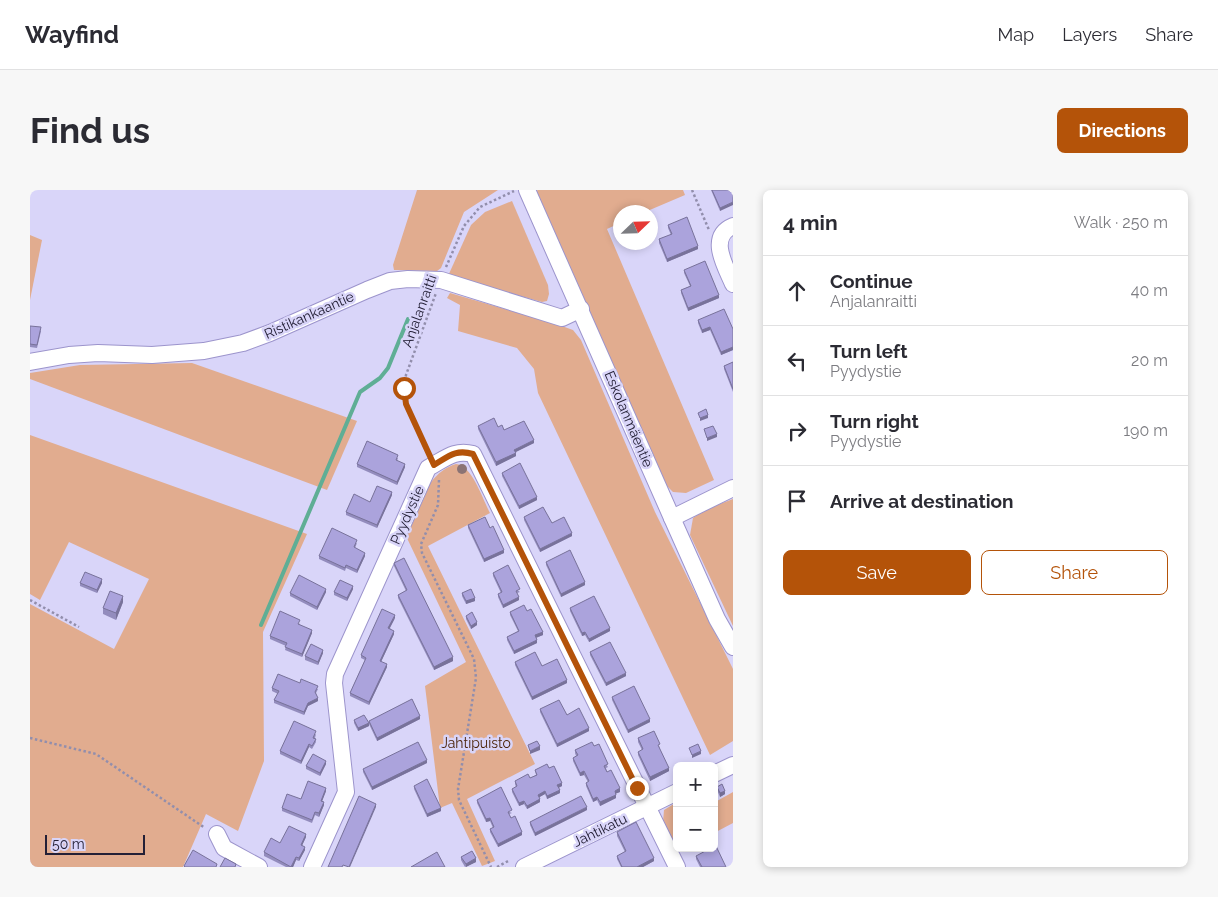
<!DOCTYPE html>
<meta charset="utf-8">
<style>
body{margin:0;font-family:Raleway,sans-serif;background:#f7f7f7;color:#2b2b33}
.controls{position:absolute;right:15px;bottom:15px;display:grid;overflow:hidden;border-radius:8px;box-shadow:0 2px 8px #0003}
.controls button{width:45px;height:45px;display:grid;place-items:center;padding:0;border:0;border-bottom:1px solid #e1e1e2;background:#fff;color:#2b2b33;font:25px sans-serif}
.compass{position:absolute;left:583px;top:15px;width:45px;height:45px;border-radius:50%;background:#fff;box-shadow:0 2px 8px #0003;rotate:67deg}
.scale{position:absolute;left:15px;bottom:12px;width:100px;box-sizing:border-box;padding-left:5px;border:2px solid #242036;border-top:0;font-size:14px;line-height:18px;white-space:nowrap;color:#242036;-webkit-text-stroke:4px #d9d5f9;paint-order:stroke}
.stop{position:absolute;width:15px;height:15px;margin:-11px;border:4px solid #b45309;border-radius:50%;background:#fff}
.stop.end{background:#b45309;border-color:#fff;box-shadow:0 1px 5px #0008}
.list{margin:0;padding:0;list-style:none}
h2{display:flex;justify-content:space-between;align-items:center;height:65px;margin:0;padding:0 20px;font-size:21px}
h2 small{font-size:16px;font-weight:400;color:#7c7c81}
.list li{display:grid;grid-template-columns:32px 1fr auto;gap:15px;align-items:center;box-sizing:border-box;height:70px;padding:0 20px;border-top:1px solid #e1e1e2}
.list b{display:block;font-size:19px;white-space:nowrap}
.list p{margin:0;font-size:16px;white-space:nowrap;color:#7c7c81}
.list em{font-size:16px;font-style:normal;color:#7c7c81}
.actions{display:flex;gap:10px;padding:15px 20px}
.actions a{flex:1;padding:11px 0;border:1px solid #b45309;border-radius:8px;text-align:center;font-size:18px;color:#b45309}
.actions .main{background:#b45309;color:#fff}
.icon{flex:none;width:28px;height:28px;fill:none;stroke:currentColor;stroke-width:2;stroke-linecap:round;stroke-linejoin:round}
.map{position:relative;flex:none;width:703px;height:677px;overflow:hidden;border-radius:8px}
header{display:flex;align-items:center;gap:30px;box-sizing:border-box;height:70px;padding:0 25px;background:#fff;border-bottom:1px solid #e1e1e2}
header strong{font-size:24px}
nav{display:flex;gap:28px;margin-inline-start:auto;font-size:18px}
.intro{display:flex;align-items:center;justify-content:space-between;box-sizing:border-box;height:120px;padding:0 30px}
h1{margin:0;font-size:35px}
.button{padding:12px 22px;border-radius:8px;background:#b45309;color:#fff;font-size:18px;font-weight:700}
main{display:flex;gap:30px;padding:0 30px}
aside{flex:1;background:#fff;border-radius:8px;box-shadow:0 2px 8px #0003}
.map>svg:first-child{display:block}
</style>
<header>
<strong>Wayfind</strong>
<nav><a>Map</a><a>Layers</a><a>Share</a></nav>
</header>
<div class="intro"><h1>Find us</h1><a class="button">Directions</a></div>
<main>
<div class="map">
<svg width="703" height="677" viewBox="0 0 703 677">
<rect width="100%" height="100%" fill="#d9d5f9"/>
<g fill="#e1ac8f">
<path d="M387,0H468L434,22L411,78L407,81L364,80L363,75Z"/>
<path d="M508,0H653L655,5L615,22H590V33L577,39L684,290L656,303L643,302L631,290L506,1Z"/>
<path d="M482,11L518,95L519,104L517,111L512,112L418,86L441,35L455,22Z"/>
<path d="M0,45L12,50L0,110Z"/>
<path d="M420,103L529,135L543,140L551,150L625,322L703,479V551L680,565L508,203L504,179L487,158L428,141L430,115L417,108Z"/>
<path d="M162,173L327,231L297,300L0,189V183L50,175Z"/>
<path d="M0,245L277,344L233,442L234,571L208,641L176,624L153,677H0V414L84,459L119,389L39,352L10,410L0,404Z"/>
<path d="M426,274C442,275 453,310 460,323L398,356L505,574L437,609L465,671L452,676L422,613L410,618L395,496L436,472L376,346C387,320 396,283 426,274Z"/>
<path d="M703,309V436L660,345L663,328L674,320Z"/>
<path d="M703,602V633L684,643V607L687,611Z"/>
<path d="M647,612V658H654L647,662L633,632L634,620Z"/>
</g>
<g fill="none" stroke-linecap="round" stroke-linejoin="round">
<path stroke="#5fae95" stroke-width="4" d="M231,435L330,202L350,188L358,178L378,129"/>
<defs>
<g id="minor">
<path d="M497,0L642,328L687,429L703,457"/>
<path d="M703,36C677,47 696,77 703,94"/>
<path d="M0,172L39,165L68,163L122,165L174,161L213,153L240,143L337,100L360,91L378,89L411,90L532,128L551,119"/>
<path d="M642,328L703,298"/>
<path d="M684,584L703,575"/>
<path d="M187,644L194,658L229,677"/>
<path d="M282,677L316,602L304,493L305,484L398,278C415,269 424,259 443,264L647,677"/>
<path d="M494,677L647,602"/>
</g>
</defs>
<use href="#minor" stroke="#9c94cc" stroke-width="18"/>
<g stroke="#928eac" stroke-width="2.5" stroke-dasharray="2.5 2.5" stroke-linecap="butt">
<path d="M662,0L679,40"/>
<path d="M416,77L434,36L450,17L484,1"/>
<path d="M398,262C387,237 371,213 376,185L406,103"/>
<path d="M409,290L408,315L391,354L392,363L444,469L446,488L428,599L429,610L461,677"/>
<path d="M0,410L49,437"/>
<path d="M0,548L66,564L175,638"/>
<path d="M467,677L480,670"/>
</g>
<use href="#minor" stroke="#fff" stroke-width="16"/>
</g>
<circle fill="#8b7374" cx="432" cy="279" r="5"/>
<g fill="#938cbd">
<path d="M681,0H703L690,21Z"/>
<path d="M638,35L668,59L637,72L629,53V49L641,45L638,38Z"/>
<path d="M654,80L689,108L658,121L651,103V100L660,96L654,83Z"/>
<path d="M668,130L703,139V160L691,165L680,140L672,143L668,133Z"/>
<path d="M0,136L11,141L7,158L0,157Z"/>
<path d="M703,172V202L694,179V176Z"/>
<path d="M448,236L468,237L474,240L504,253L485,262L486,266L466,276L448,239Z"/>
<path d="M368,268L367,271L375,277L367,295L327,277V274Z"/>
<path d="M472,283L507,310L489,319L472,286Z"/>
<path d="M362,305L347,338L316,325V322L340,312Z"/>
<path d="M494,327L522,333L542,346L510,362L494,330Z"/>
<path d="M438,335L460,338L474,363L454,372L438,338Z"/>
<path d="M327,353L325,358L335,366L327,383L316,378L315,381L289,369V366Z"/>
<path d="M516,372L555,395L531,407L516,375Z"/>
<path d="M364,373L423,471L404,480L368,408V405L376,401L364,376Z"/>
<path d="M463,383L490,402L487,403L489,410L473,418L468,407V404L471,403L463,386Z"/>
<path d="M50,393H72L67,403L50,396Z"/>
<path d="M323,399L317,411L304,405V402Z"/>
<path d="M296,402L287,420L260,406V403Z"/>
<path d="M432,403L445,411L436,414L432,406Z"/>
<path d="M93,412L86,430L73,424V418Z"/>
<path d="M540,418L580,441L559,452L555,445L552,446L540,421Z"/>
<path d="M497,421L513,445L506,448L507,453L484,464L477,450V447L488,441L480,425V422Z"/>
<path d="M436,426L447,435L441,439L436,429Z"/>
<path d="M365,428L360,438L364,444L351,472L357,477L339,515L320,506V503L335,470L331,468V465Z"/>
<path d="M270,433L269,434L282,443L272,467L255,460L256,456L240,449V446Z"/>
<path d="M560,462L596,486L576,496L560,465Z"/>
<path d="M293,463L288,475L275,470V466Z"/>
<path d="M485,472L512,476L537,493L502,510L485,475Z"/>
<path d="M270,493L288,499L286,503L288,511L278,516L274,525L244,513V510L248,504L242,501V498Z"/>
<path d="M582,507L620,532L598,543L582,510Z"/>
<path d="M510,519L537,525L559,541L527,557L510,522Z"/>
<path d="M390,529L347,551L339,534V536L328,541L324,533V530L339,533V531Z"/>
<path d="M286,544L285,548L286,552L282,559L279,557L271,574L250,564V561Z"/>
<path d="M608,548L630,557L629,558L639,581L620,591L608,565V562L612,560L608,552Z"/>
<path d="M564,556L578,577L576,578L577,582L590,602L586,603V608L570,616L567,610L563,612L556,596V593L558,592L554,585L550,586L543,571V568L546,566L545,563V560Z"/>
<path d="M397,573L342,600L333,582V579Z"/>
<path d="M296,574L290,586L276,579V576Z"/>
<path d="M519,578L532,596L529,598L530,603L517,609L515,604L509,607L510,612L497,619L494,614L489,616L482,602V599L486,597L485,594V591L500,588L506,585L505,580Z"/>
<path d="M384,596L411,621L397,627L384,599Z"/>
<path d="M687,597L695,604L690,607L687,600Z"/>
<path d="M296,601L292,611L294,615L289,627L285,625L282,633L252,621V618L271,609Z"/>
<path d="M447,610L482,623L479,624L481,628L492,645L468,657L460,642V639L463,638L460,631L456,632L447,613Z"/>
<path d="M557,620L505,646L500,635V632Z"/>
<path d="M587,642L624,671L613,677H591L587,669V666L595,662L587,646Z"/>
<path d="M276,647L272,655L275,660L269,671L266,670L263,677H256L234,666V662L250,653Z"/>
<path d="M666,666L696,677H670L666,669Z"/>
<path d="M431,667L446,672L435,677L431,670Z"/>
</g>
<g fill="#78729a">
<path d="M703,12V15L690,21V18Z"/>
<path d="M668,56V59L637,72V69Z"/>
<path d="M689,105V108L658,121V118Z"/>
<path d="M680,137V140L672,143V140Z"/>
<path d="M703,157V160L691,165V162Z"/>
<path d="M678,225V228L670,231V228Z"/>
<path d="M687,244V247L677,251V248Z"/>
<path d="M504,250V253L484,263V260Z"/>
<path d="M486,263V266L466,276V272Z"/>
<path d="M375,274V277L367,295V292Z"/>
<path d="M362,302V305L347,338V335Z"/>
<path d="M507,307V310L489,319V316Z"/>
<path d="M542,343V346L510,362V359Z"/>
<path d="M474,360V363L454,372V369Z"/>
<path d="M335,363V366L327,383V380Z"/>
<path d="M72,389V393L67,403V400Z"/>
<path d="M555,392V395L531,407V404Z"/>
<path d="M323,396V399L317,411V408Z"/>
<path d="M296,399V402L287,420V417Z"/>
<path d="M93,406V412L86,430V423Z"/>
<path d="M489,407V410L473,418V415Z"/>
<path d="M445,408V411L436,414V411Z"/>
<path d="M365,425V428L358,441V438Z"/>
<path d="M447,432V435L441,439V436Z"/>
<path d="M580,438V441L559,452V449Z"/>
<path d="M282,440V443L272,467V464Z"/>
<path d="M364,441V444L350,474V471Z"/>
<path d="M513,442V445L505,448V445Z"/>
<path d="M555,442V445L552,446V443Z"/>
<path d="M507,450V453L484,464V461Z"/>
<path d="M293,460V463L288,475V472Z"/>
<path d="M423,467V471L404,480V477Z"/>
<path d="M357,474V477L339,515V512Z"/>
<path d="M596,483V486L576,496V493Z"/>
<path d="M537,490V493L502,510V507Z"/>
<path d="M288,508V511L278,516L274,525V522L278,513Z"/>
<path d="M390,526V529L347,551V548Z"/>
<path d="M620,529V532L598,543V540Z"/>
<path d="M339,533V536L328,541V538Z"/>
<path d="M559,538V541L527,557V554Z"/>
<path d="M279,554V557L271,574V571Z"/>
<path d="M510,556V560L500,564V561Z"/>
<path d="M671,561V564L662,568V565Z"/>
<path d="M397,570V573L342,600V597Z"/>
<path d="M296,571V574L290,586V583Z"/>
<path d="M639,578V581L620,591V587Z"/>
<path d="M554,581V585L550,586V583Z"/>
<path d="M532,593V596L527,598V595Z"/>
<path d="M296,598V601L291,614V611Z"/>
<path d="M590,598V602L585,604V601Z"/>
<path d="M530,600V603L517,609V606Z"/>
<path d="M515,601V604L508,608V605Z"/>
<path d="M695,601V604L690,607V603Z"/>
<path d="M586,605V608L570,616V612Z"/>
<path d="M567,607V610L563,612V609Z"/>
<path d="M510,609V612L497,619V616Z"/>
<path d="M494,611V614L489,616V613Z"/>
<path d="M294,612V615L289,627V623Z"/>
<path d="M346,614V617L320,677H319Z"/>
<path d="M557,617V620L505,646V643Z"/>
<path d="M411,618V621L397,627V624Z"/>
<path d="M460,628V631L456,632V629Z"/>
<path d="M492,642V645L468,657V654Z"/>
<path d="M276,644V647L271,658V655Z"/>
<path d="M275,657V660L269,671V668Z"/>
<path d="M266,667V670L263,677H261Z"/>
<path d="M446,668V672L436,677V674Z"/>
<path d="M624,668V671L613,677H607Z"/>
</g>
<g fill="#aba3dc" stroke="#78729a">
<path d="M682,0H703V12L690,18Z"/>
<path d="M657,27L668,56L637,69L629,49L642,44L638,35Z"/>
<path d="M675,71L689,105L658,118L651,100L661,96L654,80Z"/>
<path d="M694,119L703,139V157L691,162L680,137L672,140L668,130Z"/>
<path d="M0,136L11,137L7,155L0,154Z"/>
<path d="M703,172V199L694,176Z"/>
<path d="M676,219L678,225L670,228L668,223Z"/>
<path d="M464,228L468,237L472,235L474,240L494,231L504,250L484,260L486,263L466,272L448,236Z"/>
<path d="M683,236L687,244L677,248L674,239Z"/>
<path d="M337,251L368,265L366,270L375,274L367,292L327,274Z"/>
<path d="M490,273L507,307L489,316L472,283Z"/>
<path d="M347,296L362,302L347,335L316,322L324,304L340,312Z"/>
<path d="M513,317L522,333L534,327L542,343L510,359L494,327Z"/>
<path d="M455,327L460,338L463,336L474,360L454,369L438,335Z"/>
<path d="M302,338L327,350L324,357L335,363L327,380L316,375L315,378L289,366Z"/>
<path d="M540,360L555,392L531,404L516,372Z"/>
<path d="M374,368L423,467L404,477L368,405L377,400L364,373Z"/>
<path d="M478,375L490,399L486,401L489,407L473,415L468,404L472,402L463,383Z"/>
<path d="M55,382L72,389L67,400L50,393Z"/>
<path d="M269,385L296,399L287,417L260,403Z"/>
<path d="M310,390L323,396L317,408L304,402Z"/>
<path d="M441,399L445,408L436,411L432,403Z"/>
<path d="M80,401L93,406L86,423L73,418Z"/>
<path d="M564,406L580,438L559,449L555,442L552,443L540,418Z"/>
<path d="M494,415L497,421L501,419L513,442L505,445L507,450L484,461L477,447L489,441L480,422Z"/>
<path d="M352,419L365,425L358,438L364,441L350,471L357,474L339,512L320,503L336,468L331,465Z"/>
<path d="M250,421L270,430L268,434L282,440L272,464L255,457L257,453L240,446Z"/>
<path d="M442,422L447,432L441,436L436,426Z"/>
<path d="M580,452L596,483L576,493L560,462Z"/>
<path d="M281,454L293,460L288,472L275,466Z"/>
<path d="M505,462L512,476L527,469L537,490L502,507L485,472Z"/>
<path d="M248,484L270,493L271,489L288,496L285,502L288,508L278,513L274,522L244,510L249,501L242,498Z"/>
<path d="M604,496L620,529L598,540L582,507Z"/>
<path d="M382,509L390,526L347,548L339,531Z"/>
<path d="M529,510L537,525L549,518L559,538L527,554L510,519Z"/>
<path d="M334,525L339,533L328,538L324,530Z"/>
<path d="M264,531L286,541L283,548L286,549L282,556L279,554L271,571L250,561Z"/>
<path d="M624,541L630,554L628,555L639,578L620,587L608,562L613,559L608,548Z"/>
<path d="M507,551L510,556L500,561L498,555Z"/>
<path d="M388,552L397,570L342,597L333,579Z"/>
<path d="M562,552L564,556L569,554L578,574L574,576L577,582L581,580L590,598L585,601L586,605L570,612L567,607L563,609L556,593L559,591L554,581L550,583L543,568L548,565L545,560Z"/>
<path d="M668,554L671,561L662,565L659,558Z"/>
<path d="M283,564L296,571L290,583L276,576Z"/>
<path d="M517,574L519,578L524,576L532,593L527,595L530,600L517,606L515,601L508,605L510,609L497,616L494,611L489,613L482,599L487,596L485,591L498,584L500,588L507,585L505,580Z"/>
<path d="M397,589L411,618L397,624L384,596Z"/>
<path d="M278,591L296,598L291,611L294,612L289,623L285,622L282,630L252,618L257,604L271,609Z"/>
<path d="M692,594L695,601L690,603L687,597Z"/>
<path d="M471,597L482,620L478,622L481,628L485,626L492,642L468,654L460,639L464,637L460,628L456,629L447,610Z"/>
<path d="M329,606L346,614L319,677L313,675L312,677H298Z"/>
<path d="M551,606L557,617L505,643L500,632Z"/>
<path d="M606,632L624,668L607,677H592L587,666L596,661L587,642Z"/>
<path d="M259,636L276,644L271,655L275,657L269,668L266,667L261,677L234,662L241,648L250,653Z"/>
<path d="M684,656H686L696,677H672L666,666L681,658H684Z"/>
<path d="M163,660L187,674L186,677H155L154,676Z"/>
<path d="M442,661L446,668L436,674L431,667Z"/>
<path d="M407,662L415,677H381Z"/>
<path d="M195,668L206,674L205,677H190Z"/>
</g>
<g fill="none" stroke-linecap="round" stroke-linejoin="round">
<path stroke="#b45309" stroke-width="6" d="M374,198L376,214L404,275C419,266 426,259 443,264L607,598"/>
</g>
<g text-anchor="middle" dominant-baseline="central" stroke-width="5" stroke-linejoin="round" paint-order="stroke">
<g font-size="14" fill="#242036" stroke="#d9d5f9">
<text transform="translate(389 121) rotate(-70)">Anjalanraitti</text>
<text transform="translate(279 125) rotate(-24)">Ristikankaantie</text>
<text transform="translate(599 229) rotate(67)">Eskolanmäentie</text>
<text transform="translate(377 325) rotate(-66)">Pyydystie</text>
<text transform="translate(570 640) rotate(-26)">Jahtikatu</text>
</g>
<g font-size="14" fill="#4b2308" stroke="#d9d5f9">
<text x="446" y="553">Jahtipuisto</text>
</g>
</g>
</svg>
<div class="controls">
<button>+</button>
<button>−</button>
</div>
<svg class="compass" viewBox="-18 -18 36 36"><path d="M0-13l5 13h-10z" fill="#e53935"/><path d="M0 13l5-13h-10z" fill="#7c7c81"/></svg>
<div class="scale">50 m</div>
<div class="stop" style="left:374px;top:198px"></div>
<div class="stop end" style="left:607px;top:598px"></div>
</div>
<aside>
<h2>4 min<small>Walk · 250 m</small></h2>
<ul class="list">
<li><svg class="icon" aria-label="ahead" viewBox="0 0 24 24"><path d="M12 20V5M6 11l6-6 6 6"/></svg><div><b>Continue</b><p>Anjalanraitti</p></div><em>40 m</em></li>
<li><svg class="icon" aria-label="left" viewBox="0 0 24 24"><path d="M17 20v-9H6M10 6l-5 5 5 5"/></svg><div><b>Turn left</b><p>Pyydystie</p></div><em>20 m</em></li>
<li><svg class="icon" aria-label="right" viewBox="0 0 24 24"><path d="M7 20v-9h11M14 6l5 5-5 5"/></svg><div><b>Turn right</b><p>Pyydystie</p></div><em>190 m</em></li>
<li><svg class="icon" aria-label="arrive" viewBox="0 0 24 24"><path d="M6 21V4h12l-3 4 3 4H6"/></svg><div><b>Arrive at destination</b></div></li>
</ul>
<div class="actions"><a class="main">Save</a><a>Share</a></div>
</aside>
</main>
